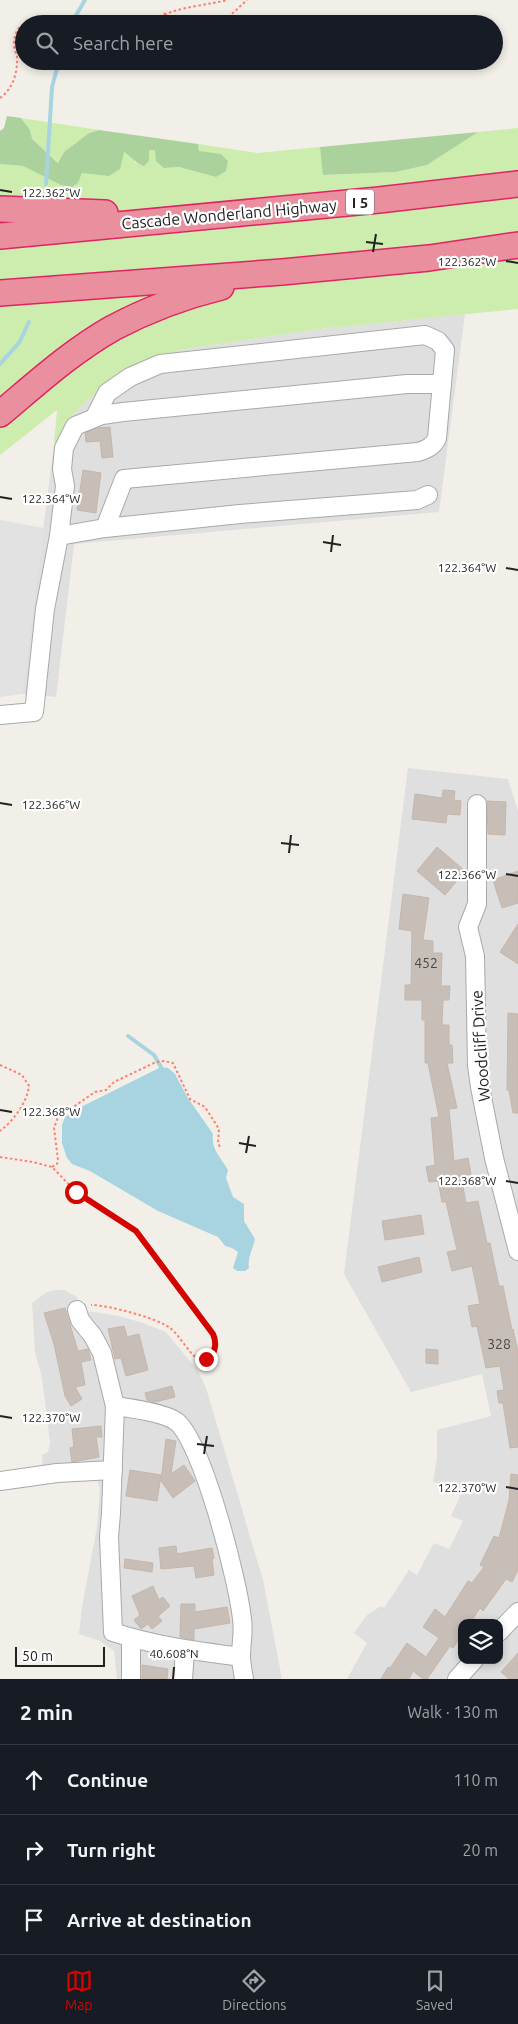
<!DOCTYPE html>
<meta charset="utf-8">
<style>
body{margin:0;font-family:Ubuntu,sans-serif;background:#242831;color:#f1f3f6}
.controls{position:absolute;right:15px;bottom:15px;display:grid;overflow:hidden;border-radius:10px;box-shadow:0 2px 8px #0003}
.controls button{width:45px;height:45px;display:grid;place-items:center;padding:0;border:0;border-bottom:1px solid #363941;background:#171b24;color:#f1f3f6;font:25px sans-serif}
.scale{position:absolute;left:15px;bottom:12px;width:90px;box-sizing:border-box;padding-left:5px;border:2px solid #222;border-top:0;font-size:14px;line-height:18px;white-space:nowrap;color:#222;-webkit-text-stroke:4px #fff;paint-order:stroke}
.stop{position:absolute;width:15px;height:15px;margin:-11px;border:4px solid #d40400;border-radius:50%;background:#fff}
.stop.end{background:#d40400;border-color:#fff;box-shadow:0 1px 5px #0008}
.list{margin:0;padding:0;list-style:none}
h2{display:flex;justify-content:space-between;align-items:center;height:65px;margin:0;padding:0 20px;font-size:21px}
h2 small{font-size:16px;font-weight:400;color:#9ea1a6}
.list li{display:grid;grid-template-columns:32px 1fr auto;gap:15px;align-items:center;box-sizing:border-box;height:70px;padding:0 20px;border-top:1px solid #363941}
.list b{display:block;font-size:19px;white-space:nowrap}
.list em{font-size:16px;font-style:normal;color:#9ea1a6}
.icon{flex:none;width:28px;height:28px;fill:none;stroke:currentColor;stroke-width:2;stroke-linecap:round;stroke-linejoin:round}
.map{position:relative;flex:none;width:518px;height:1679px;overflow:hidden}
.search{position:absolute;background:#171b24;box-shadow:0 2px 8px #0003;left:15px;right:15px;top:15px;height:55px;display:flex;align-items:center;gap:12px;box-sizing:border-box;padding:0 18px;border-radius:28px;color:#9ea1a6;font-size:19px}
.sheet{height:275px;background:#171b24}
nav{display:flex;justify-content:space-around;align-items:center;box-sizing:border-box;height:70px;border-top:1px solid #363941;background:#171b24;font-size:14px;color:#9ea1a6}
nav a{display:grid;justify-items:center;gap:2px}
nav .on{color:#d40400}
.map>svg:first-child{display:block}
</style>
<div class="map">
<svg width="518" height="1679" viewBox="0 0 518 1679">
<rect width="100%" height="100%" fill="#f2efe8"/>
<g fill="#e0dfdf" fill-rule="evenodd">
<path d="M465,314L439,512L74,544L56,697L22,694L54,444L61,437L65,423L86,401L147,361L179,350L320,329Z"/>
<path d="M408,768L508,779L518,811V1679H347L367,1643L354,1633L367,1615L381,1606L384,1608L409,1570L417,1575L434,1543L449,1549L463,1521L451,1516L464,1487L433,1482L437,1457V1430L491,1416L482,1374L411,1392L344,1274ZM462,1623H499V1660H462Z"/>
<path d="M56,1290H64L77,1297L81,1310L119,1316L143,1323L166,1332L198,1371L206,1388L263,1580L282,1679H117L114,1651L100,1641L79,1634L82,1607L97,1527L100,1489L98,1482L93,1478L44,1482L42,1455L48,1452L50,1443L42,1378L35,1352L32,1303L47,1292Z"/>
</g>
<g fill="#ccedae">
<path d="M21,118L99,130L89,133L64,152L59,163L31,139L30,130Z"/>
<path d="M518,128V309L320,329L179,350L149,360L86,401L65,423L61,437L54,444L57,410L0,455V164L23,166L40,174L78,183L82,173L123,152L130,155L136,163L149,150H156L164,168L179,167L216,177L199,151L198,144L257,153L320,147L324,175L396,172L427,165L478,132Z"/>
</g>
<g fill="#abd29c">
<path d="M7,116L21,118L30,130L32,139L58,163L64,152L89,133L99,130L198,144L199,151L221,154L228,161L226,171L216,177L179,167L164,168L156,161L155,150H149V161L144,166C135,163 131,156 124,152L120,169L109,176L82,173L78,183L72,187L61,185L23,166L0,164V131L4,128Z"/>
<path d="M478,132L427,165L396,172L323,175L320,147Z"/>
</g>
<path fill="#e2e2e2" d="M0,520L44,528L22,694L0,697Z"/>
<path fill="#a8d3e0" d="M161,1067L168,1068L175,1074L188,1098L213,1134C211,1150 221,1157 228,1170L226,1178L233,1197L244,1204V1221L255,1239C253,1249 247,1258 249,1268L245,1271H237L233,1268L238,1252L232,1248L225,1246L218,1237L158,1211L90,1171L72,1164L67,1158L62,1143V1125L65,1117L81,1107Z"/>
<g fill="none" stroke-linecap="round" stroke-linejoin="round">
<g stroke="#a8d3e0" stroke-width="4">
<path d="M71,24L85,0"/>
<path d="M46,184L52,87L59,61"/>
<path d="M0,364L19,343L29,322"/>
<path d="M128,1036L154,1055L161,1067"/>
</g>
</g>
<g fill="#c7bfb7" stroke="#c5b6aa">
<path d="M110,427L113,457L102,458L100,441L86,442L85,433L97,428Z"/>
<path d="M83,470L101,473L96,513L77,510Z"/>
<path d="M443,790L455,791L454,800L461,801L460,815L447,814L446,823L412,819L415,794L442,798Z"/>
<path d="M487,801L506,802L505,835L488,834Z"/>
<path d="M437,847L465,871L445,895L417,871Z"/>
<path d="M518,871V903L502,908L493,880Z"/>
<path d="M403,894L429,898L423,940L433,941V953H442L441,986H450L449,1000H443L442,1025H449V1045H452L453,1063H447L457,1108L449,1109L454,1161L468,1158L471,1174L461,1176L466,1203L478,1201L487,1243H490L499,1286H503L512,1330L513,1329L518,1352V1447L510,1448L503,1403H499L497,1391L504,1390L500,1366L486,1368L477,1326L472,1327L468,1306L480,1304L472,1266L452,1271L447,1252L457,1250L446,1202H442L438,1181L429,1182L426,1167L435,1165L431,1118L439,1117L428,1063H425V1020H422V1000H405V985H411L412,931L399,929Z"/>
<path d="M518,924V964L500,952Z"/>
<path d="M508,1013L518,1014V1113H513L509,1090H507Z"/>
<path d="M421,1215L424,1234L385,1240L382,1221Z"/>
<path d="M419,1257L422,1272L382,1282L378,1267Z"/>
<path d="M65,1308L78,1351L88,1349L91,1360L81,1362L85,1385L75,1387L82,1399L71,1406L65,1396L54,1344L44,1313Z"/>
<path d="M124,1326L127,1337L139,1334L148,1370L126,1376L121,1358L115,1359L108,1329Z"/>
<path d="M426,1349L438,1350V1364L426,1363Z"/>
<path d="M172,1386L175,1397L155,1402L147,1400L145,1393Z"/>
<path d="M101,1426L102,1437H96L99,1457L72,1462L70,1448L74,1447L72,1429Z"/>
<path d="M166,1439L176,1441L171,1474L184,1465L195,1481L173,1498L161,1481Z"/>
<path d="M130,1470L161,1475L157,1501L126,1496Z"/>
<path d="M511,1474L518,1475V1570L512,1582L506,1579L483,1611L480,1608L470,1623H462V1635L453,1648L450,1646L427,1679H423L413,1671L409,1679H381L388,1667L390,1668L407,1643L426,1657L439,1638L423,1627L435,1609L445,1617L468,1581L472,1583L484,1567L480,1565L494,1536L499,1538L509,1500Z"/>
<path d="M176,1546L177,1554L212,1548L214,1558L212,1559L214,1575L196,1578L194,1566L161,1569L159,1548Z"/>
<path d="M125,1559L153,1563L152,1572L124,1568Z"/>
<path d="M153,1586L159,1600L163,1597L170,1606L158,1616L162,1621L152,1629L148,1624L141,1629L134,1620L140,1615L132,1596Z"/>
<path d="M181,1604H195V1612L227,1607L230,1623L194,1629V1640L180,1637Z"/>
<path d="M518,1653V1679H509L501,1672Z"/>
<path d="M142,1665L168,1669L167,1679H142Z"/>
</g>
<g fill="none" stroke-linecap="round" stroke-linejoin="round">
<defs>
<g id="minor">
<path d="M95,417L107,393L130,377L160,364L425,335L438,341L445,350L437,438C433,447 427,449 418,452L124,479L105,528"/>
<path d="M59,536L105,528L240,514L417,500L428,495"/>
<path d="M0,715L34,712L45,609L59,536L65,486L62,469L64,448L75,426L102,415L123,412L407,384H442"/>
<path d="M477,804V904L468,927L475,956L477,1065L480,1087L494,1158L518,1251"/>
<path d="M77,1310L80,1320L93,1336L102,1353L115,1406L111,1513L109,1537L113,1632C155,1646 197,1651 241,1657"/>
<path d="M115,1406C129,1408 166,1413 177,1422C203,1444 238,1581 242,1619C244,1632 241,1644 241,1656C241,1664 243,1672 244,1679"/>
<path d="M0,1481L57,1473L113,1470"/>
<path d="M499,1632L518,1612"/>
<path d="M131,1679V1638"/>
<path d="M183,1679L185,1650"/>
<path d="M457,1679L474,1660"/>
</g>
<g id="highway">
<path d="M0,209L105,213"/>
<path d="M0,236L379,200L518,184"/>
<path d="M0,293L282,272L429,258L518,245"/>
<path d="M0,414C36,384 72,351 113,328C147,310 184,296 221,287"/>
</g>
</defs>
<use href="#minor" stroke="#a9a9a9" stroke-width="20"/>
<use href="#highway" stroke="#e12461" stroke-width="28"/>
<g stroke="#fe7f6e" stroke-width="2" stroke-dasharray="2.5 2.5" stroke-linecap="butt">
<path d="M146,24L168,12"/>
<path d="M160,24C161,23 163,17 164,16C172,8 214,4 227,0"/>
<path d="M221,24L247,0"/>
<path d="M0,98C13,89 18,72 17,56C16,53 14,49 14,45C13,21 35,17 53,24"/>
<path d="M0,1065L22,1075L29,1086C27,1103 13,1121 0,1131"/>
<path d="M0,1157L33,1162L52,1167L81,1197L90,1200L97,1206L130,1225L150,1247L209,1327C215,1339 217,1346 211,1358C207,1359 203,1360 199,1359C191,1357 179,1334 170,1328C157,1318 108,1305 91,1305"/>
<path d="M52,1167L57,1164L58,1160L54,1128L60,1112L69,1110L95,1092L106,1090L114,1082L156,1062L164,1061L173,1063L190,1099L205,1107L219,1129L218,1143L220,1147"/>
</g>
<use href="#minor" stroke="#fff" stroke-width="18"/>
<use href="#highway" stroke="#ea8f9e" stroke-width="25"/>
</g>
<g fill="none" stroke-linecap="round" stroke-linejoin="round">
<path stroke="#d40400" stroke-width="6" d="M76,1192L136,1231L213,1334C217,1343 215,1350 211,1358L206,1359"/>
</g>
<path fill="none" stroke="#222" stroke-width="2" d="M0,190L12,192M366,242L383,244M373,252L376,234M506,261L518,263M0,497L12,499M323,542L341,545M331,552L333,535M506,568L518,570M0,803L12,805M281,843L299,845M289,853L291,835M506,874L518,876M0,1110L12,1112M239,1143L256,1146M246,1153L249,1136M506,1181L518,1183M0,1416L12,1418M197,1444L214,1446M204,1454L207,1436M506,1487L518,1489M173,1679L174,1667"/>
<g text-anchor="middle" dominant-baseline="central" stroke-width="4.5" stroke-linejoin="round" paint-order="stroke">
<g font-size="14" fill="#4b4947">
<text x="426" y="963">452</text>
<text x="499" y="1344">328</text>
</g>
<rect fill="#fff" stroke="#646464" stroke-width="1" x="346" y="189.5" width="28" height="25" rx="4"/>
<g font-size="15" font-weight="bold" fill="#222">
<text x="360" y="202">I 5</text>
</g>
<g font-size="16" fill="#222" stroke="#fff">
<text transform="translate(229 214) rotate(-5)">Cascade Wonderland Highway</text>
<text transform="translate(480 1046) rotate(-94)">Woodcliff Drive</text>
</g>
</g>
<g font-size="12" text-anchor="middle" fill="#222" stroke="#fff" stroke-width="4.5" stroke-linejoin="round" paint-order="stroke">
<text x="51" y="197">122.362°W</text>
<text x="467" y="266">122.362°W</text>
<text x="51" y="503">122.364°W</text>
<text x="467" y="572">122.364°W</text>
<text x="51" y="809">122.366°W</text>
<text x="467" y="879">122.366°W</text>
<text x="51" y="1116">122.368°W</text>
<text x="467" y="1185">122.368°W</text>
<text x="51" y="1422">122.370°W</text>
<text x="467" y="1492">122.370°W</text>
<text x="174" y="1658">40.608°N</text>
</g>
</svg>
<div class="controls">
<button><svg class="icon" aria-label="layers" viewBox="0 0 24 24"><path d="M12 4l9 5-9 5-9-5zM3 14l9 5 9-5"/></svg></button>
</div>
<div class="scale">50 m</div>
<div class="stop" style="left:76px;top:1192px"></div>
<div class="stop end" style="left:206px;top:1359px"></div>
<div class="search"><svg class="icon" aria-label="search" viewBox="0 0 24 24"><circle cx="10" cy="10" r="6"/><path d="M15 15l6 6"/></svg>Search here</div>
</div>
<section class="sheet">
<h2>2 min<small>Walk · 130 m</small></h2>
<ul class="list">
<li><svg class="icon" aria-label="ahead" viewBox="0 0 24 24"><path d="M12 20V5M6 11l6-6 6 6"/></svg><div><b>Continue</b></div><em>110 m</em></li>
<li><svg class="icon" aria-label="right" viewBox="0 0 24 24"><path d="M7 20v-9h11M14 6l5 5-5 5"/></svg><div><b>Turn right</b></div><em>20 m</em></li>
<li><svg class="icon" aria-label="arrive" viewBox="0 0 24 24"><path d="M6 21V4h12l-3 4 3 4H6"/></svg><div><b>Arrive at destination</b></div></li>
</ul>
</section>
<nav>
<a class="on"><svg class="icon" aria-label="map" viewBox="0 0 24 24"><path d="M3 6l6-2 6 2 6-2v14l-6 2-6-2-6 2zM9 4v14M15 6v14"/></svg>Map</a>
<a><svg class="icon" aria-label="directions" viewBox="0 0 24 24"><path d="M12 3l9 9-9 9-9-9zM9 14v-3h6M13 9l2 2-2 2"/></svg>Directions</a>
<a><svg class="icon" aria-label="saved" viewBox="0 0 24 24"><path d="M7 4h10v16l-5-4-5 4z"/></svg>Saved</a>
</nav>
